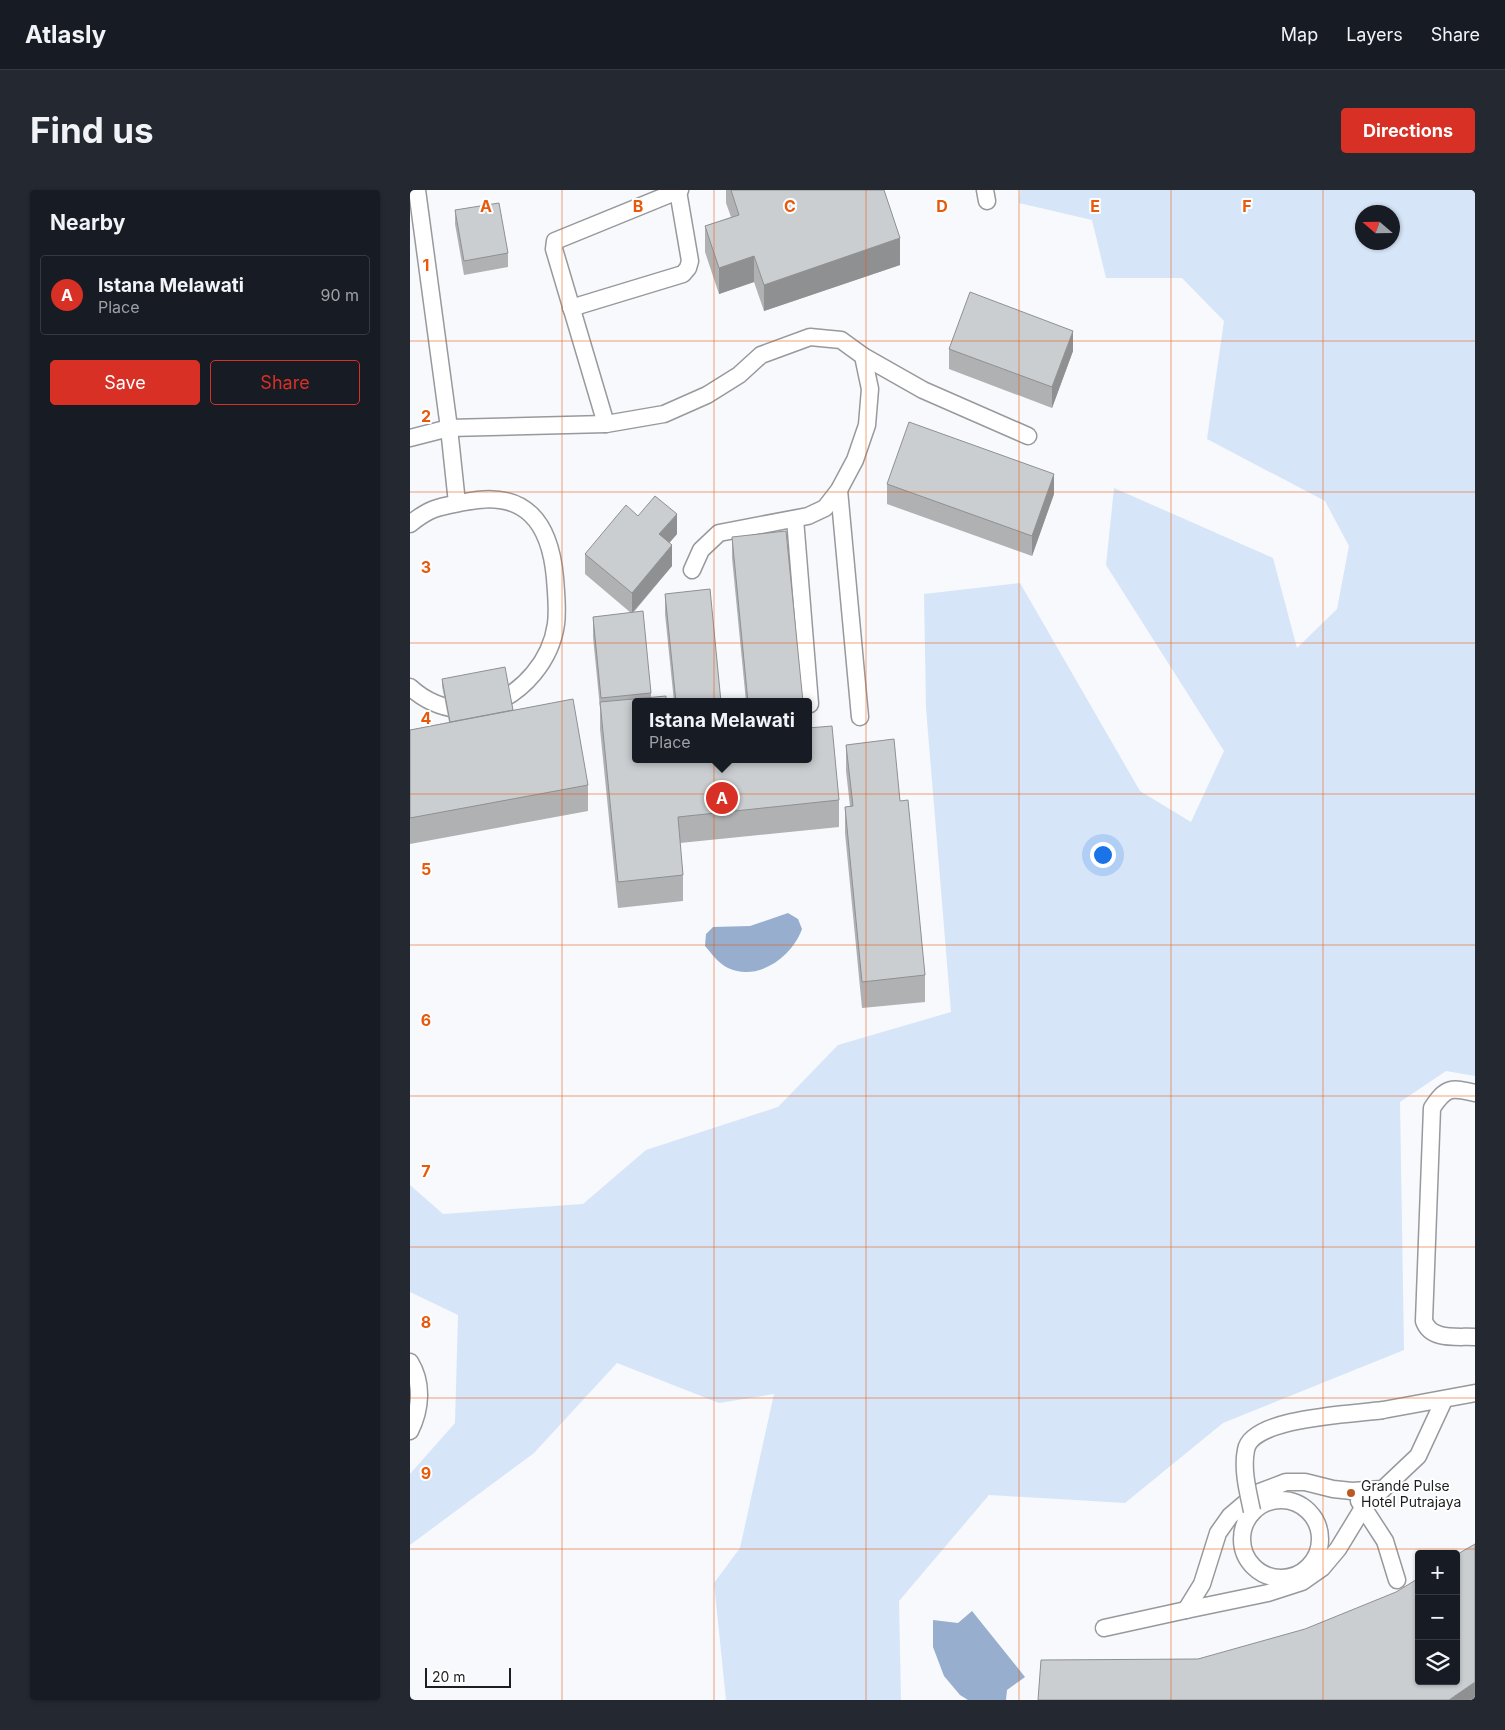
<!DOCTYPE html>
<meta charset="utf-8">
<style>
body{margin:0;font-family:Inter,sans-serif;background:#242831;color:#f1f3f6}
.controls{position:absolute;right:15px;bottom:15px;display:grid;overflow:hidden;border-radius:5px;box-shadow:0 1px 4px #0004}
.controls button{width:45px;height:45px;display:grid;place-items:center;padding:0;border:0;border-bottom:1px solid #363941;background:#171b24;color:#f1f3f6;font:25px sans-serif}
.compass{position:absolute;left:945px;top:15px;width:45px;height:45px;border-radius:50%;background:#171b24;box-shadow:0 1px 4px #0004;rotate:290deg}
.scale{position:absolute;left:15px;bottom:12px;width:86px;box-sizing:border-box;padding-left:5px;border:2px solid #1d1e1f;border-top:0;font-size:14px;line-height:18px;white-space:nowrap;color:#1d1e1f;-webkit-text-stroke:4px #fff;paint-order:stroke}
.you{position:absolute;left:692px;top:664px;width:18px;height:18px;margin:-12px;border:4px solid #fff;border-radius:50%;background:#1a73e8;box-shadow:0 0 0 8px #1a73e833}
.badge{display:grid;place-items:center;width:32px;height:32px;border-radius:50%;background:#d93025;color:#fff;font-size:16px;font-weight:700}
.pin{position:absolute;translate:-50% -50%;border:2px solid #fff;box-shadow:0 1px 5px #0006}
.popup{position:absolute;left:222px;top:508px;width:180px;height:65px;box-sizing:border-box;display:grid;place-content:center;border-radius:5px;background:#171b24;filter:drop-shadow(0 1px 4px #0005);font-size:16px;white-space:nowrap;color:#9ea1a6}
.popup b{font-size:19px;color:#f1f3f6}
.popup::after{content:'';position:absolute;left:50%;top:100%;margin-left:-10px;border:10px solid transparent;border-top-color:#171b24}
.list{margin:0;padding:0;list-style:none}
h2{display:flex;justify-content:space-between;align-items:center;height:65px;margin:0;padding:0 20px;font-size:21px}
h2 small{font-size:16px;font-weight:400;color:#9ea1a6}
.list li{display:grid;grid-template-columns:32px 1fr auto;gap:15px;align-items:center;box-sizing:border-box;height:80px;margin:0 10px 10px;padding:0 10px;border:1px solid #363941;border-radius:5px}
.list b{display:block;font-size:19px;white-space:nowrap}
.list p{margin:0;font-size:16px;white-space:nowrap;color:#9ea1a6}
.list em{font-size:16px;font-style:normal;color:#9ea1a6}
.actions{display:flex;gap:10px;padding:15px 20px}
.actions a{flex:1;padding:11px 0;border:1px solid #d93025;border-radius:5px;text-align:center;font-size:18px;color:#d93025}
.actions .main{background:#d93025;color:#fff}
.icon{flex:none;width:28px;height:28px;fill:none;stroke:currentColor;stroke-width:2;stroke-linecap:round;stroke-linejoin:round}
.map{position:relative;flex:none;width:1065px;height:1510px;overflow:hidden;border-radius:5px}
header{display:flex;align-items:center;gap:30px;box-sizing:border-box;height:70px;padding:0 25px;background:#171b24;border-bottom:1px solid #363941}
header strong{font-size:24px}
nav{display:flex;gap:28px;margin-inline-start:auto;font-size:18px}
.intro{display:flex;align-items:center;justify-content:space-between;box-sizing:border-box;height:120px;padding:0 30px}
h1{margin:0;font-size:35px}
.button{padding:12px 22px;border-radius:5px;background:#d93025;color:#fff;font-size:18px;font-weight:700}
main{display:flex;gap:30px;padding:0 30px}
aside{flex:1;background:#171b24;border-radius:5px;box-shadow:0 1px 4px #0004}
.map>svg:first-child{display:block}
</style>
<header>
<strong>Atlasly</strong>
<nav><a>Map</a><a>Layers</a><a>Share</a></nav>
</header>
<div class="intro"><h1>Find us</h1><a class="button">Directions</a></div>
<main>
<aside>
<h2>Nearby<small></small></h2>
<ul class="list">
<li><span class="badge">A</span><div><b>Istana Melawati</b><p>Place</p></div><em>90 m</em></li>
</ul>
<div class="actions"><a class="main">Save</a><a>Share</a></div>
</aside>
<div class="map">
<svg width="1065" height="1510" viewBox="0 0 1065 1510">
<rect width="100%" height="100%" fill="#f7f9fc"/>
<path fill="#d7e5f9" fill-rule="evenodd" d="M610,0H1065V886L1036,881L990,912L994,1160L813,1233L715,1313L579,1305L489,1411L491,1510H316L304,1393L330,1358L364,1204L309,1213L207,1173L124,1263L0,1355V1284L45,1233L48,1125L0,1102V995L33,1024L173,1014L236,960L368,917L428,855L541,822L516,518L514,404L610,393L730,601L781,632L814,561L696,375L704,298L863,368L887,458L927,419L939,356L915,311L797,249L814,131L772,88H696L682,30L609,13ZM952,22H982V52H952Z"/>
<g fill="#97aece">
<path d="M378,723L388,729L392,739C382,767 348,792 318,778C308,773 302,764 295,756L296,744L303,737L340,736Z"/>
<path d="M562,1421L615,1487L597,1500L596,1510H558L550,1505L534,1486L523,1457V1430L548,1433Z"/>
</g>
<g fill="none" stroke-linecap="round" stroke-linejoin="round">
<defs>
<g id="service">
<path d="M7,0L39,238L47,313"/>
<path d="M575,0L577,11"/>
<path d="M161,118L273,84L278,78L280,71L268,1"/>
<path d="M453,166L513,200L618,246"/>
<path d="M196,234L144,59L145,51L270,0"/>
<path d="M0,248L39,238L196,234L254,224L297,205L329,185L351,165L400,147L431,150L453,166L460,199L457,235L445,270L429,300L415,318L398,326L309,343L291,360L282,380"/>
<path d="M429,300L450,527"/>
<path d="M385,329L400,514"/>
<path d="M0,334C21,317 29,317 55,312C115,299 140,332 145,388C146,403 148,419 146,434C141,470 114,502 80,515"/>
<path d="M0,497C16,512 35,519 56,520"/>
<path d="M1065,903C1041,897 1036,897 1022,918L1014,1131C1021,1151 1047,1146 1065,1147"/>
<path d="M0,1172C13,1193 11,1219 0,1241"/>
<path d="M973,1220L1065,1203"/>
<path d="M972,1299L942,1301L923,1299L895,1292H876L847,1303L820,1326L808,1343L792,1394L776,1420L858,1403L892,1392L912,1378L928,1359L953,1318L1008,1266L1034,1210"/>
<circle cx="871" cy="1349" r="39"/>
<path d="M949,1311L975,1351L987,1390"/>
<path d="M694,1438L776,1420"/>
</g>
</defs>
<use href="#service" stroke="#97999c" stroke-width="19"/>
<use href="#service" stroke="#fff" stroke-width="16"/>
<defs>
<path id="service-bridge" d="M842,1321C838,1302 832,1279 836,1260C841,1227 946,1224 973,1220"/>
</defs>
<use href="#service-bridge" stroke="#97999c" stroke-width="19" stroke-linecap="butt"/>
<use href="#service-bridge" stroke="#fff" stroke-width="16"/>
</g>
<g fill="#afb1b3">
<path d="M316,0H474L490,75L354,121L344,92L309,104L295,62V36L321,27L316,13Z"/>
<path d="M45,20L98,63V77L54,85L45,34Z"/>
<path d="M539,159L663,161L642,218L539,179Z"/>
<path d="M477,294L644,304L622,366L477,314Z"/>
<path d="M228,326L267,344L259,353L262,376L223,423L241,503V507L226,569L429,610V637L270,653L273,685V711L208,718L190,539V518L183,447V427L221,423L175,384V364Z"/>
<path d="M322,347L393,512H336L322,368Z"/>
<path d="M255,404L311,512H264L255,424Z"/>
<path d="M32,489L103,520L178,595V621L0,654V540L39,532L32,496Z"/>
<path d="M436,555L490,611L515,785V812L452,818L435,643V617L440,616L436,581Z"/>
</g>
<g fill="#8e9092">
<path d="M490,48V75L354,121V95Z"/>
<path d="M344,66V92L309,104V78Z"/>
<path d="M663,141V161L642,218V197Z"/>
<path d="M644,284V304L622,366V346Z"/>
<path d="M267,324V344L249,365V344Z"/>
<path d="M262,355V376L222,423V403Z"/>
<path d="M1065,1492V1510H1039Z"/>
</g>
<g fill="#cbced0" stroke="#8e9092">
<path d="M321,0H474L490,48L354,95L344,66L309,78L295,36L329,25Z"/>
<path d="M89,13L98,63L54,71L45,20Z"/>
<path d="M560,102L663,141L642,197L539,159Z"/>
<path d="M499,232L644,284L622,346L477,294Z"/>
<path d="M245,306L267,324L249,344L262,355L222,403L175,364L216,315L228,326Z"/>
<path d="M376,341L393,512H338L322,347Z"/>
<path d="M300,399L311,512H266L255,404Z"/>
<path d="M233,421L241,503L191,508L183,427Z"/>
<path d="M95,477L103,520L40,532L32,489Z"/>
<path d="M256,506V512H226V569H398V538L422,536L429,610L268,627L273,685L208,692L190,512Z"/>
<path d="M163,509L178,595L0,628V540Z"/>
<path d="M484,549L490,611L498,610L515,785L452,792L435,617L443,616L436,555Z"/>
<path d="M1065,1354V1492L1039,1510H628L631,1470L788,1469L895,1439L986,1402L1009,1388V1491H1046V1365Z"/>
</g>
<path fill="none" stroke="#e8590c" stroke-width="1" stroke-opacity="0.55" d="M152,0V1510M304,0V1510M456,0V1510M609,0V1510M761,0V1510M913,0V1510M0,151H1065M0,302H1065M0,453H1065M0,604H1065M0,755H1065M0,906H1065M0,1057H1065M0,1208H1065M0,1359H1065"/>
<circle fill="#bc5921" stroke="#fff" stroke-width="2" cx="941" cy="1303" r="5"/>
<g text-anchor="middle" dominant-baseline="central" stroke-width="4" stroke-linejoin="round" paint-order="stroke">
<g font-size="14" fill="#1d1e1f" stroke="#fff" text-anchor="start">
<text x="951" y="1295">Grande Pulse<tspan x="951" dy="16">Hotel Putrajaya</tspan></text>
</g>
</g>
<g font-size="16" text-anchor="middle" font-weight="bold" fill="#e8590c" stroke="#fff" stroke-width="4" stroke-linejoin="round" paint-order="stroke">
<text x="76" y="22">A</text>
<text x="228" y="22">B</text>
<text x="380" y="22">C</text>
<text x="532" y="22">D</text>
<text x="685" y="22">E</text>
<text x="837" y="22">F</text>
<text x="16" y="81">1</text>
<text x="16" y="232">2</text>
<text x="16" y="383">3</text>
<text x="16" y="534">4</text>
<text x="16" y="685">5</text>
<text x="16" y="836">6</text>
<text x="16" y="987">7</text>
<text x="16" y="1138">8</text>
<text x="16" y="1289">9</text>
</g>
</svg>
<div class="controls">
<button>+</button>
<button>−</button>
<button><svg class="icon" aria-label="layers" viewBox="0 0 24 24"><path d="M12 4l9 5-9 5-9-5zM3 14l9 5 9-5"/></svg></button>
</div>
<svg class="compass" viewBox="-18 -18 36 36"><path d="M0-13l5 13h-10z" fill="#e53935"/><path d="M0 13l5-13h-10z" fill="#9ea1a6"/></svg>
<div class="scale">20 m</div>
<div class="you"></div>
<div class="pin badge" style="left:312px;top:608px">A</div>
<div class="popup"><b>Istana Melawati</b>Place</div>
</div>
</main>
